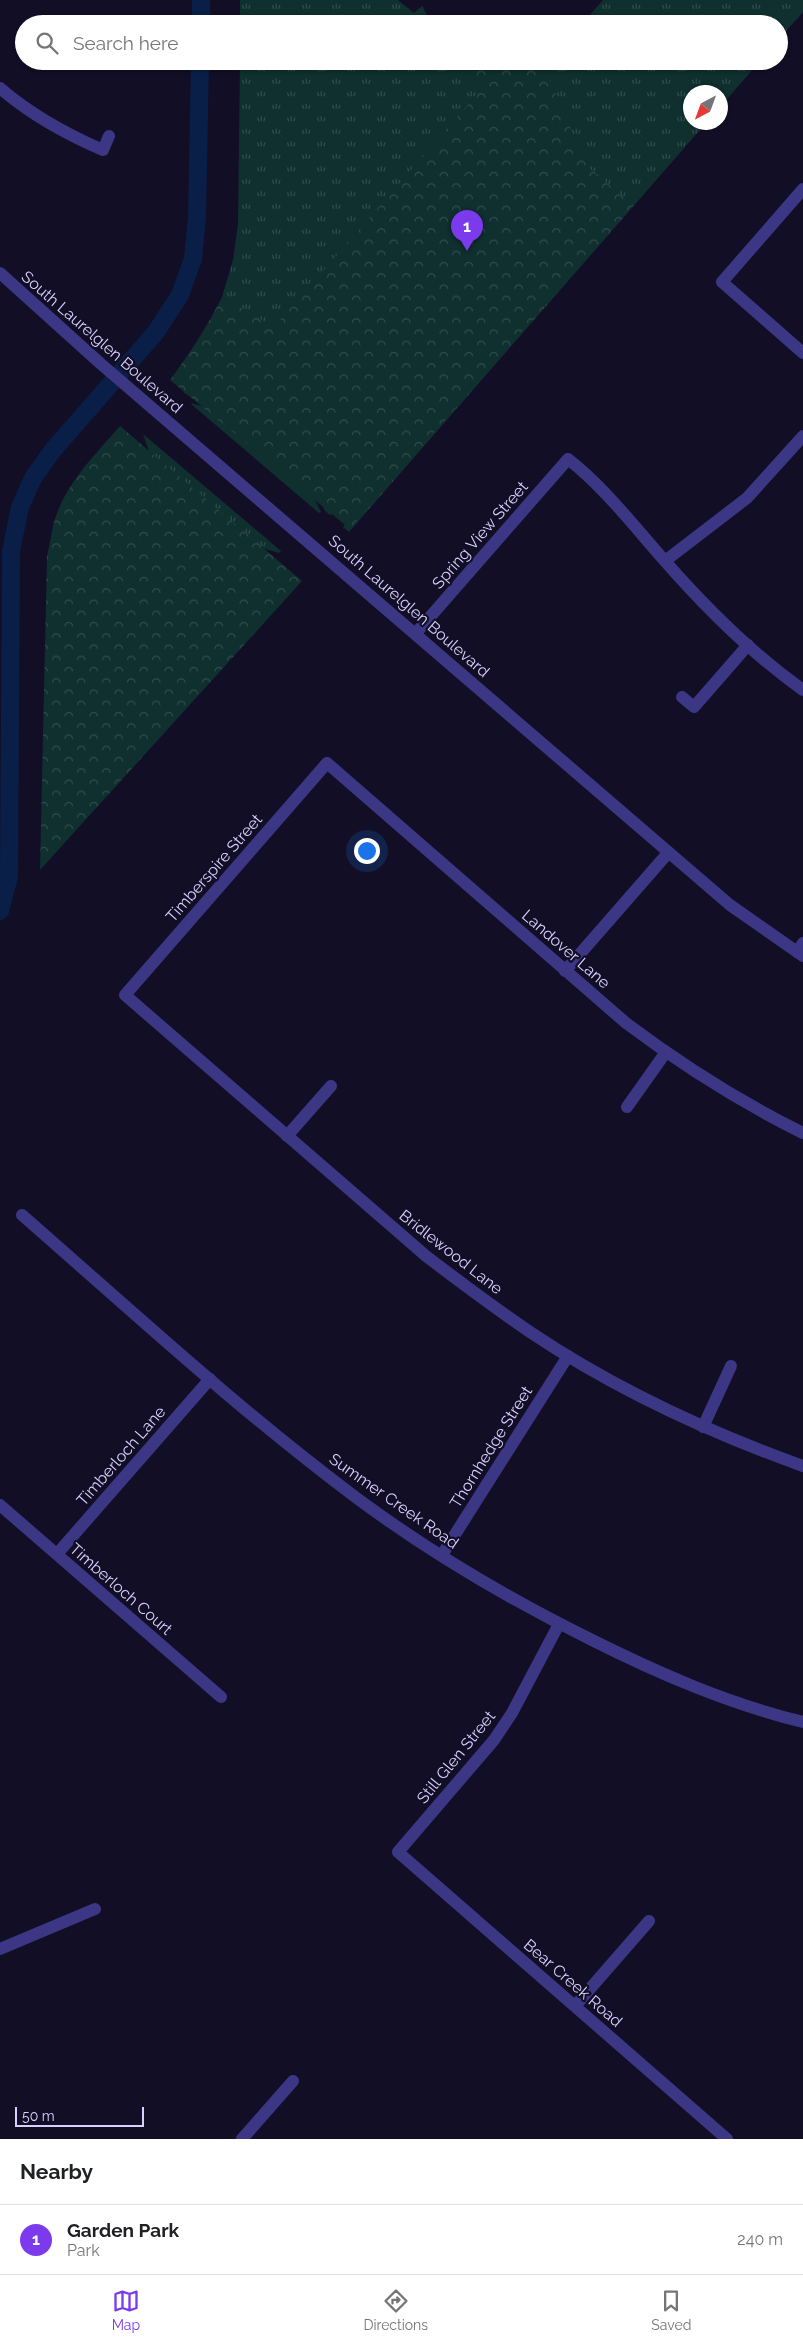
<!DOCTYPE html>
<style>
body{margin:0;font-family:Raleway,sans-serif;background:#f2f2f2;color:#202124}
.compass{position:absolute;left:683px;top:85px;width:45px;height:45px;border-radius:50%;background:#fff;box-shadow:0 1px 4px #0004;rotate:221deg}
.scale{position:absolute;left:15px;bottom:12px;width:129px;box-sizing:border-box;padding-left:5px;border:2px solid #d8d1ff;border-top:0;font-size:14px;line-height:18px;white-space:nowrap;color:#d8d1ff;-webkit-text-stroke:4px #120e25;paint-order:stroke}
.you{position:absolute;left:366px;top:850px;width:18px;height:18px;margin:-12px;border:4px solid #fff;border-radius:50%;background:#1a73e8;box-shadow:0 0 0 8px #1a73e833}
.badge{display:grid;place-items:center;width:32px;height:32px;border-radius:50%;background:#7c3aed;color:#fff;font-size:16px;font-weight:700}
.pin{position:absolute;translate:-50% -41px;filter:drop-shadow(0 1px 2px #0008)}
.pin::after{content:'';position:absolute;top:26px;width:18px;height:15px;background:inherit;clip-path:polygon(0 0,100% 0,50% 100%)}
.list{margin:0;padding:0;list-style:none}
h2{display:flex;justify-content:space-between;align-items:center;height:65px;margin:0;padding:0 20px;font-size:21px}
h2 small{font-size:16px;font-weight:400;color:#757577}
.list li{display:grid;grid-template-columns:32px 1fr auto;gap:15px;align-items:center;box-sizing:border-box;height:70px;padding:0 20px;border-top:1px solid #e0e0e0}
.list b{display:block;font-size:19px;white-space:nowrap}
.list p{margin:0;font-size:16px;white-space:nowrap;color:#757577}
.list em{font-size:16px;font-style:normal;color:#757577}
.icon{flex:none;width:28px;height:28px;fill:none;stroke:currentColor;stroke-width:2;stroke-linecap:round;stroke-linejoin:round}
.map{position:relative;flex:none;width:803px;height:2139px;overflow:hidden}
.search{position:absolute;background:#fff;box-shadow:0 1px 4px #0004;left:15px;right:15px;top:15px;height:55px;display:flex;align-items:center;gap:12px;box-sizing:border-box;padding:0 18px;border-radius:28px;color:#757577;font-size:19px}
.sheet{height:135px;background:#fff}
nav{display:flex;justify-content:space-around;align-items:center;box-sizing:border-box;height:70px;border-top:1px solid #e0e0e0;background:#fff;font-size:14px;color:#757577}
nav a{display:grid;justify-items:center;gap:2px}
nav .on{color:#7c3aed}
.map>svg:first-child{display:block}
</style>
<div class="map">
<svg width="803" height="2139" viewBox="0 0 803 2139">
<defs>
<pattern id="grass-tufts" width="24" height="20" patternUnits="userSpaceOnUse" patternTransform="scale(1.25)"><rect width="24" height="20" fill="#102f2f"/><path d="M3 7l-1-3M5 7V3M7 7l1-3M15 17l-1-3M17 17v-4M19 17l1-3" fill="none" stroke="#324c4e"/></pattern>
<pattern id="forest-crowns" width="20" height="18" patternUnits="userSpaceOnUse" patternTransform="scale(1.25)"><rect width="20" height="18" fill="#102f2f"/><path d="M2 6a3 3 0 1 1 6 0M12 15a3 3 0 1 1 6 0" fill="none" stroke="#324c4e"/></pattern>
</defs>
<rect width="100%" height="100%" fill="#120e25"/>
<g fill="url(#grass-tufts)">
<path d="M240,0H398L414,13L422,6L428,17L436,24H240Z"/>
<path d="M603,0H803V12L779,39V24H582Z"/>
<path d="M240,61H540L545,68L549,61H760L721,106L720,92H690V122L706,123L349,532L343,527L445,412L402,408L330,515L325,511L316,492L302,472L183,392L243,310L222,297L233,260L238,224Z"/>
<path d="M192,403L221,413L310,490L321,512L319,513L191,404Z"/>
<path d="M143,434L281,551L279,553L255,546L151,457Z"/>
</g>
<g fill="url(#forest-crowns)">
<path d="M458,61H539L543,65L587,166L633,205L350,529L332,514L330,515L322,506L170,380C190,353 207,327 222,297L274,327L479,92Z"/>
<path d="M120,426L302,581L40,870L47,556C50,545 51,533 54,522C65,484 95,455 120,426Z"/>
</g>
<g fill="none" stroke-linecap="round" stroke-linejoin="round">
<g stroke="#0a1f47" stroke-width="18">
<path d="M201,24V0"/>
<path d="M0,911L9,877L11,551L20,507L33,478L53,450L156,332L180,295L193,259L197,216L200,61"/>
</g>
<g stroke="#3c3785" stroke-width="12">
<path d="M0,88C30,114 66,134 103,150L109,136"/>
<path d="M803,189L722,282L803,353"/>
<path d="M665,561L747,498L803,436"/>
<path d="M416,633L568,459C605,488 633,525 664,560C706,608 751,653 803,690"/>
<path d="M682,697L694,707L748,645"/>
<path d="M797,952L803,943"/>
<path d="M565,971L668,853"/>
<path d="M627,1107L666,1052"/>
<path d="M803,1133C740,1102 682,1065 626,1023L327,763L125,995L426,1256C460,1282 495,1308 530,1332C615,1389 708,1432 803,1466"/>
<path d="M287,1136L331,1086"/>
<path d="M22,1215C132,1311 240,1411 358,1499C431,1553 511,1600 592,1640C660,1674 729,1704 803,1722"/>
<path d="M703,1427L731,1366"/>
<path d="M0,1505L221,1697"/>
<path d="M57,1554L210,1379"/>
<path d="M442,1555L568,1356"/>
<path d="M559,1624L512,1713L494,1740L398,1852L727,2139"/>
<path d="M0,1949L95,1909"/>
<path d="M575,2006L649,1921"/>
<path d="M242,2139L293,2081"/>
</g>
<path stroke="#3c3785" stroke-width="12" d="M0,273L101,364L730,905L803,956"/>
</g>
<g text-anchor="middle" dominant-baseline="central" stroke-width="4.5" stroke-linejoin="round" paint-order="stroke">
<g font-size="16" fill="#d8d1ff" stroke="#120e25">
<text transform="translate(102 342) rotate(41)">South Laurelglen Boulevard</text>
<text transform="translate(480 535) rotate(-49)">Spring View Street</text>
<text transform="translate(409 606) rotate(41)">South Laurelglen Boulevard</text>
<text transform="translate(214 868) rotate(-49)">Timberspire Street</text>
<text transform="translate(566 949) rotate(41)">Landover Lane</text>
<text transform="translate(451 1252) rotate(38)">Bridlewood Lane</text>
<text transform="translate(491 1447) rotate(-58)">Thornhedge Street</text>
<text transform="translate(121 1456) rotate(-49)">Timberloch Lane</text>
<text transform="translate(394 1501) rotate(35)">Summer Creek Road</text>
<text transform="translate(121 1589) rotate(41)">Timberloch Court</text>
<text transform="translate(456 1757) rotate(-51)">Still Glen Street</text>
<text transform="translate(573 1983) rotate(41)">Bear Creek Road</text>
</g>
</g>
</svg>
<svg class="compass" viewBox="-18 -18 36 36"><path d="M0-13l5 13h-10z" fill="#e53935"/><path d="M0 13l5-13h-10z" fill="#757577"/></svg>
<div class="scale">50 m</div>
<div class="you"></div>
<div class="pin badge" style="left:467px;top:251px">1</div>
<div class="search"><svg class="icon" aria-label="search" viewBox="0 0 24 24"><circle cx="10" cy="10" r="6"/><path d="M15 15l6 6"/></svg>Search here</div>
</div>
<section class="sheet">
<h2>Nearby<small></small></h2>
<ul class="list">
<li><span class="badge">1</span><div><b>Garden Park</b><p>Park</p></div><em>240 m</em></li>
</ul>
</section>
<nav>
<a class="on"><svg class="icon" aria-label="map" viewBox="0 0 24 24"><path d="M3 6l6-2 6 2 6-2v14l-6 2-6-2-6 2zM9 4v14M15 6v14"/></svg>Map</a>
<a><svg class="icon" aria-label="directions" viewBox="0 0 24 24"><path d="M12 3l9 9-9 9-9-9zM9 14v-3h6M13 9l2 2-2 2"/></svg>Directions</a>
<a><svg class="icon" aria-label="saved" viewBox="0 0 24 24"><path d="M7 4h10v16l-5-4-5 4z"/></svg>Saved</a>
</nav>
